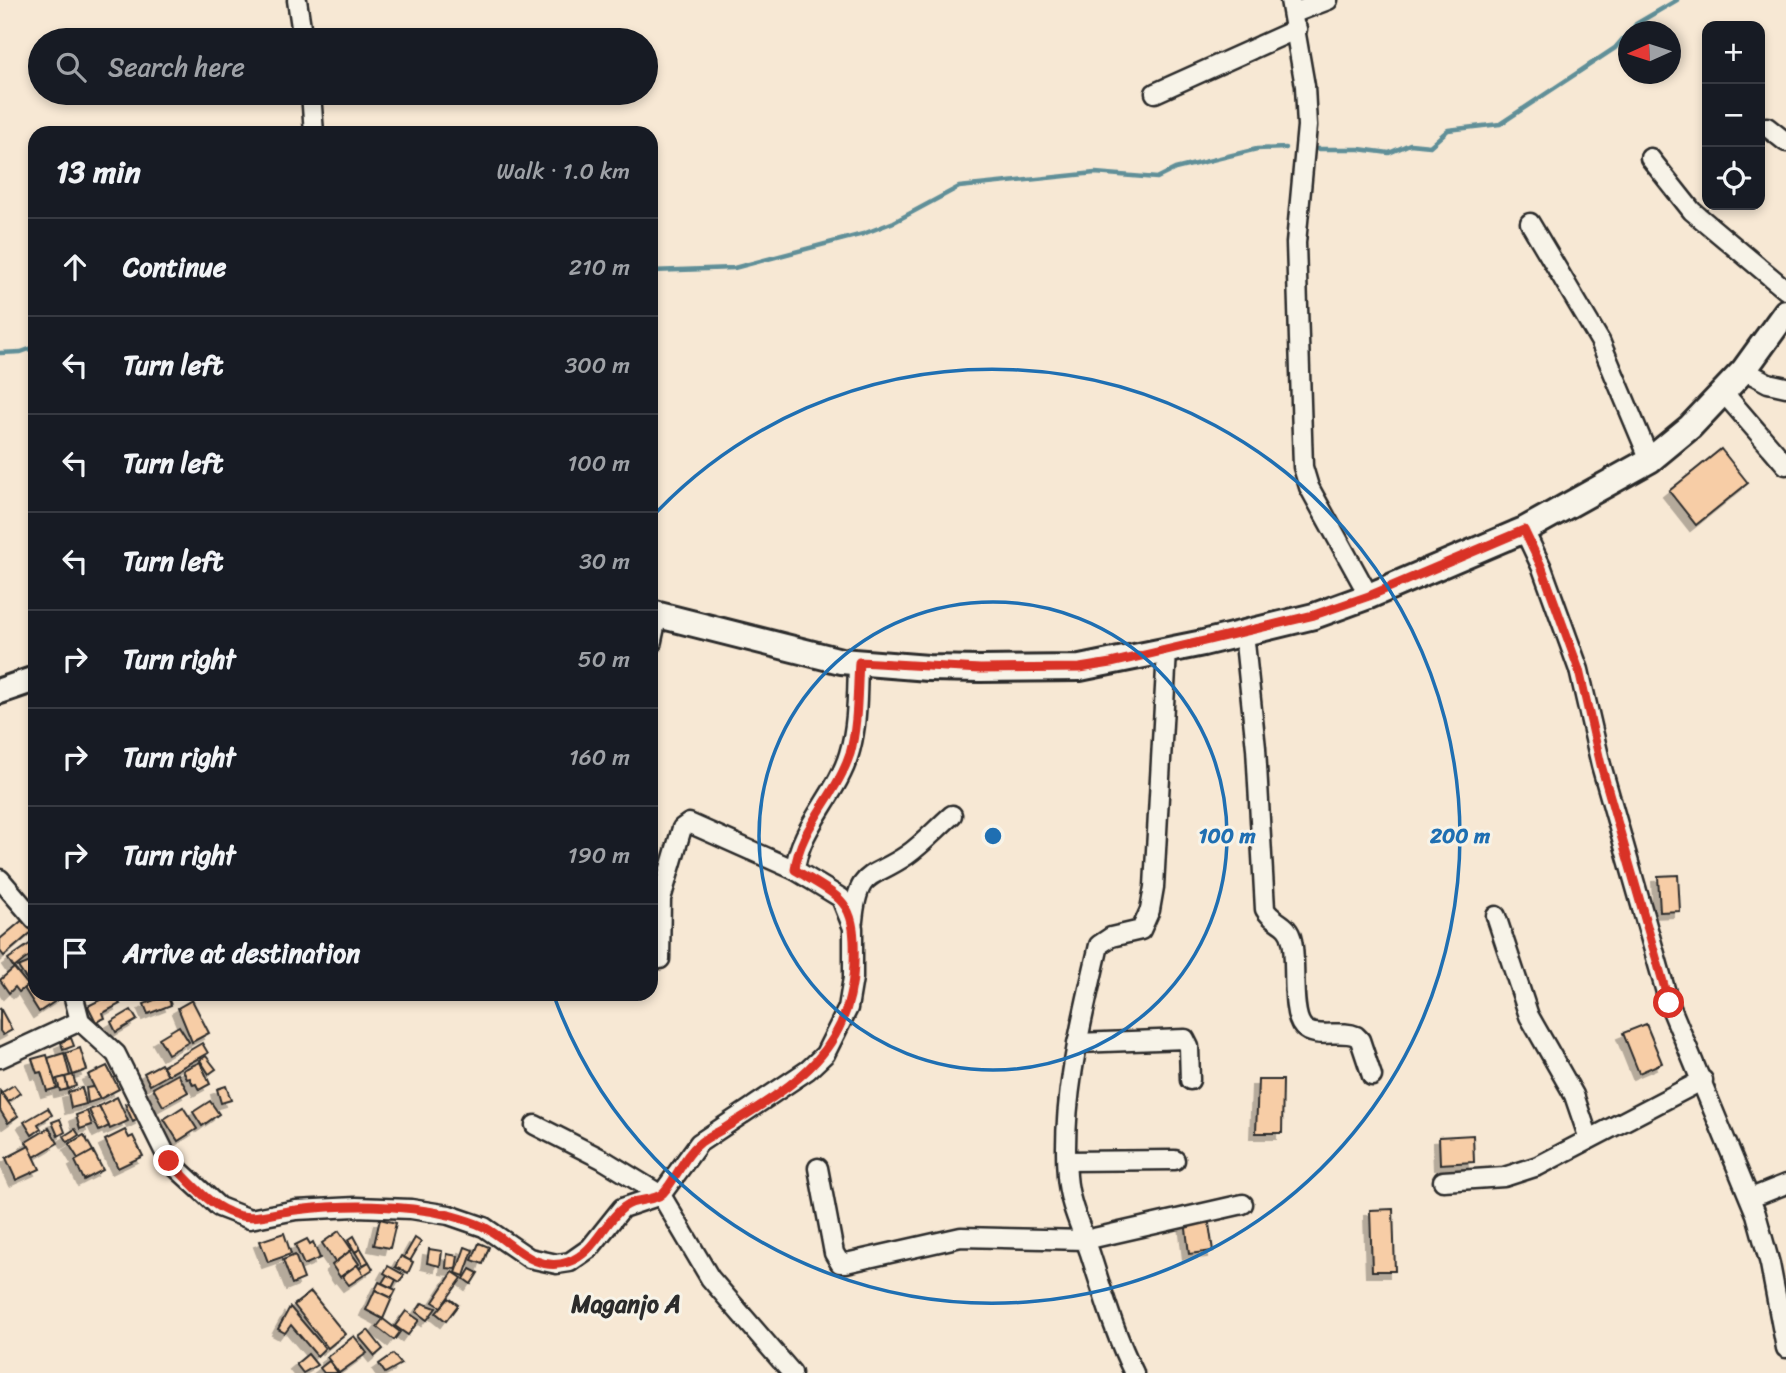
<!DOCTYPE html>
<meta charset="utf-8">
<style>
body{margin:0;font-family:Sriracha,sans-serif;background:#20242c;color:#f1f3f6}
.controls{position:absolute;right:21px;top:21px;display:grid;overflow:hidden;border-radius:14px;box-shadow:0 4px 10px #0003}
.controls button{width:63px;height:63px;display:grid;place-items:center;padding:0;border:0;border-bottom:2px solid #363941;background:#171b24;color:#f1f3f6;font:35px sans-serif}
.compass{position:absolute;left:1618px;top:21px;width:63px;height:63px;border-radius:50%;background:#171b24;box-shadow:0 4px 10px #0003;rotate:267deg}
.stop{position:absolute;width:21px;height:21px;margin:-16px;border:5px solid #d93025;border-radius:50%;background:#fff}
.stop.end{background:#d93025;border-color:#fff;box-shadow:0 2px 7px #0008}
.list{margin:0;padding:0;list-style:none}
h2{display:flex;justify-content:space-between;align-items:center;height:91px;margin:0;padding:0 28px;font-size:30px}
h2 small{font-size:23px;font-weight:400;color:#9ea1a6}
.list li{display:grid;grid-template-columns:46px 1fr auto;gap:21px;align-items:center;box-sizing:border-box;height:98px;padding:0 28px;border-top:2px solid #363941}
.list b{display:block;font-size:26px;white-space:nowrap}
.list em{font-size:23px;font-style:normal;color:#9ea1a6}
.icon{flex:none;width:38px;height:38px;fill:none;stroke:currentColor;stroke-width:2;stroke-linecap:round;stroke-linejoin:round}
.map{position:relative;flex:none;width:1786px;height:1373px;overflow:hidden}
.search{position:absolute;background:#171b24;box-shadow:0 4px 10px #0003;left:28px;top:28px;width:630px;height:77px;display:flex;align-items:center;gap:18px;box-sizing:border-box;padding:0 24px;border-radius:38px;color:#9ea1a6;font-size:26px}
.panel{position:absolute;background:#171b24;box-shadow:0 4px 10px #0003;left:28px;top:126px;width:630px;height:875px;border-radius:21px}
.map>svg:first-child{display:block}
</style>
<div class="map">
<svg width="1786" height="1373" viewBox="0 0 1786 1373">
<defs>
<filter id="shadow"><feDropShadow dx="-6" dy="6" stdDeviation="0" flood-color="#0004"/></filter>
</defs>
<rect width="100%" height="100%" fill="#f7e8d4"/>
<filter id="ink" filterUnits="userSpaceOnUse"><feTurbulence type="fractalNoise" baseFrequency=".0143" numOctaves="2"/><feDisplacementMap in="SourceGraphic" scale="14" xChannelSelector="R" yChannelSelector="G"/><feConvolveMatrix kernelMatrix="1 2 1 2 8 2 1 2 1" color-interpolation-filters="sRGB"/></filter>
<g filter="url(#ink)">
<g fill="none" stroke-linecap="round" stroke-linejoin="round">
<g stroke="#608f98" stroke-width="4.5">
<path d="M1630,32L1636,24L1677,0"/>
<path d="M1311,149H1359L1389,153L1410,144L1430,146L1448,130L1500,124L1615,48L1628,33"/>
<path d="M651,271L734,268L863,234L894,222L959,187L1095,173L1157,178L1175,169L1257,149L1286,148"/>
<path d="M0,353L21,352L35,347"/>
</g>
</g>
<g fill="#f7cda6" stroke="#2b2b2b" stroke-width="2" filter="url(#shadow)">
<path d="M1721,449L1748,483L1696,525L1669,491Z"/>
<path d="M1678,875L1680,911L1660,912L1658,876Z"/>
<path d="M25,918L34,930L4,956L0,951V939Z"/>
<path d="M31,943L35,957L30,961L28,957L14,968L8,959Z"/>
<path d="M35,960V980L29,983L18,967Z"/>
<path d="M14,968L28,985L19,992L15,987L9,993L0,980Z"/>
<path d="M35,981V994H57L60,998L39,1012L24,988Z"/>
<path d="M112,994L120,1004L103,1013L105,1018L96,1022L88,1006Z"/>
<path d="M167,995L171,1005L148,1014L144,1004Z"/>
<path d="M192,1000L209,1033L192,1042L178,1008Z"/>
<path d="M0,1008L12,1030L3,1035L0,1031Z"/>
<path d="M131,1010L137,1020L116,1032L111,1022Z"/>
<path d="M1646,1024L1662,1063L1639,1073L1623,1033Z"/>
<path d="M179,1026L189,1042L168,1054L159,1038Z"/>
<path d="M71,1038L74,1046L63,1050L61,1042Z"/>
<path d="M202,1043L208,1053L168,1075L163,1066Z"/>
<path d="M80,1048L87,1070L73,1075L66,1053Z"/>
<path d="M64,1053L70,1076L54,1080L48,1058Z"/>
<path d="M47,1055L57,1088L47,1091L41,1072L37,1073L32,1059Z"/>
<path d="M206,1056L216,1069L209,1074L200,1060Z"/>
<path d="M200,1062L210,1084L199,1090L196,1084L193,1085L190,1078L187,1079L183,1070Z"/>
<path d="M161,1064L168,1075L150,1085L144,1073Z"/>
<path d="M107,1066L119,1089L100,1099L88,1075Z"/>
<path d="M178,1074L188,1092L163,1106L153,1088Z"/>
<path d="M73,1075L76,1086L68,1089L65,1077Z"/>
<path d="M65,1077L68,1089L60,1091L57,1079Z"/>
<path d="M1258,1080H1283L1282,1133H1256Z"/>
<path d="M14,1085L20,1093L8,1102L1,1093Z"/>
<path d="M226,1086L231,1100L221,1103L217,1089Z"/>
<path d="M93,1087L100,1099L88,1103L86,1088Z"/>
<path d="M82,1088L86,1104L71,1108L68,1092Z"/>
<path d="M0,1091L18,1116L8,1123L0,1110Z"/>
<path d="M117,1097L128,1121L110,1129L99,1106Z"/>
<path d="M133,1100L141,1118L133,1122L125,1104Z"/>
<path d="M210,1101L219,1114L202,1126L193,1112Z"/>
<path d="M99,1106L109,1126L99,1131L89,1110Z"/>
<path d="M183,1107L197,1129L178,1141L164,1119Z"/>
<path d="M48,1108L52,1115L38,1124L41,1129L32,1135L24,1122Z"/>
<path d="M87,1111L92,1125L80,1129L76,1115Z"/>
<path d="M60,1119L65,1132L58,1136L52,1122Z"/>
<path d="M49,1128L58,1143L34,1157L26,1142Z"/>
<path d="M75,1129L79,1135L68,1142L64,1136Z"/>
<path d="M125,1130L129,1138L133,1136L143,1156L118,1168L105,1140Z"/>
<path d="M84,1135L93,1151L79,1160L69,1144Z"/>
<path d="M1473,1135L1474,1162L1440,1164L1439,1137Z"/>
<path d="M29,1146L40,1169L16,1180L6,1158Z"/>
<path d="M93,1151L103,1170L84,1180L75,1161Z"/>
<path d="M1393,1209L1395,1271H1372L1370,1210Z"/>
<path d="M1208,1217L1213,1251L1189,1254L1185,1220Z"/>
<path d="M380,1219L396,1223L390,1248L374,1245Z"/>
<path d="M339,1231L352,1250L335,1262L322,1243Z"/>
<path d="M284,1233L291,1254L268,1262L260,1241Z"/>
<path d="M354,1236L361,1249L355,1252L348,1240Z"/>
<path d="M415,1238L421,1242L410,1261L404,1257Z"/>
<path d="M307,1239L310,1244L313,1242L320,1258L304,1265L295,1245Z"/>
<path d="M479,1243L489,1247L483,1264L472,1260Z"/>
<path d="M465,1247L473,1250L464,1276L456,1273Z"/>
<path d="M361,1249L369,1262L363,1265L355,1252Z"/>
<path d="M429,1249L442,1251L440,1266L427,1263Z"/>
<path d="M350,1251L359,1264L340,1277L332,1265Z"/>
<path d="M447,1254L458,1256L456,1269L446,1268Z"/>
<path d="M295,1255L304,1279L292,1284L283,1260Z"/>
<path d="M401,1256L413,1262L408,1273L395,1267Z"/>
<path d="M369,1262L373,1269L364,1275L359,1268Z"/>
<path d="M357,1265L364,1275L349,1285L342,1276Z"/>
<path d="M388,1266L404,1275L400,1282L384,1273Z"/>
<path d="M470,1269L478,1273L471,1284L464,1279Z"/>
<path d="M453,1272L462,1278L441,1307L433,1302Z"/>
<path d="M387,1275L396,1280L392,1288L382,1283Z"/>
<path d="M379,1282L396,1290L392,1298L375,1290Z"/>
<path d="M375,1290L392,1298L383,1319L366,1310Z"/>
<path d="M311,1292L345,1334L328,1348L294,1305Z"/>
<path d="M449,1298L458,1305L446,1321L436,1313Z"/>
<path d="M422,1303L436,1308L427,1320L416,1312Z"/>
<path d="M290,1307L325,1348L317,1356L291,1325L285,1333L278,1329Z"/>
<path d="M406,1311L419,1320L408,1335L395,1326Z"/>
<path d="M383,1319L400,1332L394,1340L377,1327Z"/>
<path d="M368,1330L383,1349L375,1356L359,1337Z"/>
<path d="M354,1336L367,1353L339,1373L327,1357Z"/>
<path d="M308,1354L317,1365L303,1373L296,1364Z"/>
<path d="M393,1354L401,1364L385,1373L379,1364Z"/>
<path d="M329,1361L338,1373H324L320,1368Z"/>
</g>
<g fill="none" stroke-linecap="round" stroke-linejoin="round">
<defs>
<g id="street">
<path d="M297,0L303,40"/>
<path d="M1290,0L1305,86L1307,126L1296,243L1303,467L1309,487L1369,596"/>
<path d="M1294,13L1328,0"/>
<path d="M311,93L314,133"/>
<path d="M1155,93L1297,29"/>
<path d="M1767,127L1786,142"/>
<path d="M1650,158L1692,211L1786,290"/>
<path d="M1530,223L1600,341L1650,460"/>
<path d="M1744,370L1768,383L1786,387"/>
<path d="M1723,392L1786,465"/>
<path d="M1524,530L1542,568L1579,670L1601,765L1669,1003L1756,1214L1770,1264L1786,1348"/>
<path d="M1244,633L1256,748L1265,909C1272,923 1289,922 1292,941C1297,961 1290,1013 1303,1027C1315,1040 1341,1029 1356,1036L1360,1040L1372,1076"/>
<path d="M651,645L658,613"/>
<path d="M0,879L35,920"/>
<path d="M1496,916L1529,1016L1574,1095L1589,1139"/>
<path d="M853,921C858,868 871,880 907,855C923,844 937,828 952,815"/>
<path d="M660,959L661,899L682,828L689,823L795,870"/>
<path d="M73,994L80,1021L116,1054L169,1161L219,1207L250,1219L296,1210L356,1207L411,1209L449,1215L484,1227L529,1258L557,1264L570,1262L590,1248L622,1208L661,1195L699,1143L808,1070L825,1054L848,1008L853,978V928L841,898L795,870C799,828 837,795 849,754C858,725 857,692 858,662"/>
<path d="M1077,1043L1185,1039L1189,1047L1190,1080"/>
<path d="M0,1058L80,1021"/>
<path d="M535,1125L602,1159L661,1195L710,1278L792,1373"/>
<path d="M1067,1161L1175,1160"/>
<path d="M818,1168L834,1253L840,1263H846L961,1237L1085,1240L1243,1204"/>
<path d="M1443,1181L1504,1177L1538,1166L1703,1080"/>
<path d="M1751,1198L1786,1184"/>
<path d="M1134,1373C1115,1335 1103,1293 1090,1253C1081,1227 1069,1204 1067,1176C1061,1098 1082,1020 1099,945L1111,937L1141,930L1150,910L1154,887L1167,651"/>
</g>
<g id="secondary">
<path d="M651,613L841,661L928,668L980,669L1080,668L1203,643L1314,616L1369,596L1524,530L1650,460L1690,427L1744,370L1786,312"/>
<path d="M0,691L35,679"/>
</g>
</defs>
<use href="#street" stroke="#2b2b2b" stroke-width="23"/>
<use href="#secondary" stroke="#2b2b2b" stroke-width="30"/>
<use href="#street" stroke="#f7f3e8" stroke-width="18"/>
<use href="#secondary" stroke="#f7f3e8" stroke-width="24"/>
</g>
</g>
<g fill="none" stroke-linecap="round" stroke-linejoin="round" filter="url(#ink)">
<path stroke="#d93025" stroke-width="9" d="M169,1161C187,1178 205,1202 229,1212C252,1223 272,1212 296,1210C344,1204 401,1204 449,1215C460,1218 474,1222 484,1227C511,1241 534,1274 568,1262C595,1253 603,1223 624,1207C634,1198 654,1202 663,1193C677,1178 684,1155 701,1142C709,1136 719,1132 728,1126C796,1084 851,1051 854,964C856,901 845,900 795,870C799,828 837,795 850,754C858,725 857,692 859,662L980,669L1080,668L1111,663L1314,615L1369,596L1524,530L1542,568L1579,670L1601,765L1669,1003"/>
</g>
<g fill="none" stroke="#1f6fb2" stroke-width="3.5">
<circle cx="993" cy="836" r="234"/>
<path d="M651 518A467 467 0 1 1 554 996"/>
</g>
<g text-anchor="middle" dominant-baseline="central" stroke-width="6" stroke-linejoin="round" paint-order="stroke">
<g font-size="24" font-weight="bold" fill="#2b2b2b" stroke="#f7f3e8">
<text x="626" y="1304">Maganjo A</text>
</g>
</g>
<circle cx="993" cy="836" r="10" fill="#1f6fb2" stroke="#f7f3e8" stroke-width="3.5"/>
<g font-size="21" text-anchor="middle" font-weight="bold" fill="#1f6fb2" stroke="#f7f3e8" stroke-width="6" stroke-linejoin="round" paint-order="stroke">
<text x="1227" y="843">100 m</text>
<text x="1460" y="843">200 m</text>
</g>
</svg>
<div class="controls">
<button>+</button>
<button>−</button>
<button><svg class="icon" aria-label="locate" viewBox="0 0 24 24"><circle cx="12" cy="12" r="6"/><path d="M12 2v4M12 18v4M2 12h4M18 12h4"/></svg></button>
</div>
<svg class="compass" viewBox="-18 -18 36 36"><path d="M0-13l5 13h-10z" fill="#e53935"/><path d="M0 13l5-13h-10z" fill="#9ea1a6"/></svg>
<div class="stop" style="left:1669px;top:1003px"></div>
<div class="stop end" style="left:169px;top:1161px"></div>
<div class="search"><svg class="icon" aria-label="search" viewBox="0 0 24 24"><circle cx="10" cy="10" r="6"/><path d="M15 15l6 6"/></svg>Search here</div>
<section class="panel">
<h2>13 min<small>Walk · 1.0 km</small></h2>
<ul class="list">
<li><svg class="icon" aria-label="ahead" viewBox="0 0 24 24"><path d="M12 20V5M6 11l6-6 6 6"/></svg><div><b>Continue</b></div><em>210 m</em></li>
<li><svg class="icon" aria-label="left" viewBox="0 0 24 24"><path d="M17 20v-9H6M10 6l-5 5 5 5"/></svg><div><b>Turn left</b></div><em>300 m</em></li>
<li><svg class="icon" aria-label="left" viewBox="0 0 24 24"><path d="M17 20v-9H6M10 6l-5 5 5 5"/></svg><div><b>Turn left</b></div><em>100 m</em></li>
<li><svg class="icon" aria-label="left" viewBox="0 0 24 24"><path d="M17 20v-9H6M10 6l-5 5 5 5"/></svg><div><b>Turn left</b></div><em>30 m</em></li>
<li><svg class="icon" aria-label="right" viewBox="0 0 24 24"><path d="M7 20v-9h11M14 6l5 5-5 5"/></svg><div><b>Turn right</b></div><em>50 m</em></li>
<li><svg class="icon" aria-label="right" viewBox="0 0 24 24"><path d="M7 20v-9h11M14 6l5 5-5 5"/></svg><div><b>Turn right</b></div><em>160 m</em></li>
<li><svg class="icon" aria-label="right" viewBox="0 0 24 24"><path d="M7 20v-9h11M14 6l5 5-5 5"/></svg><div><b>Turn right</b></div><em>190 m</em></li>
<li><svg class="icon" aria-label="arrive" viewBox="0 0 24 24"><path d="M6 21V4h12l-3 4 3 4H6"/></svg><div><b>Arrive at destination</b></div></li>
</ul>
</section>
</div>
